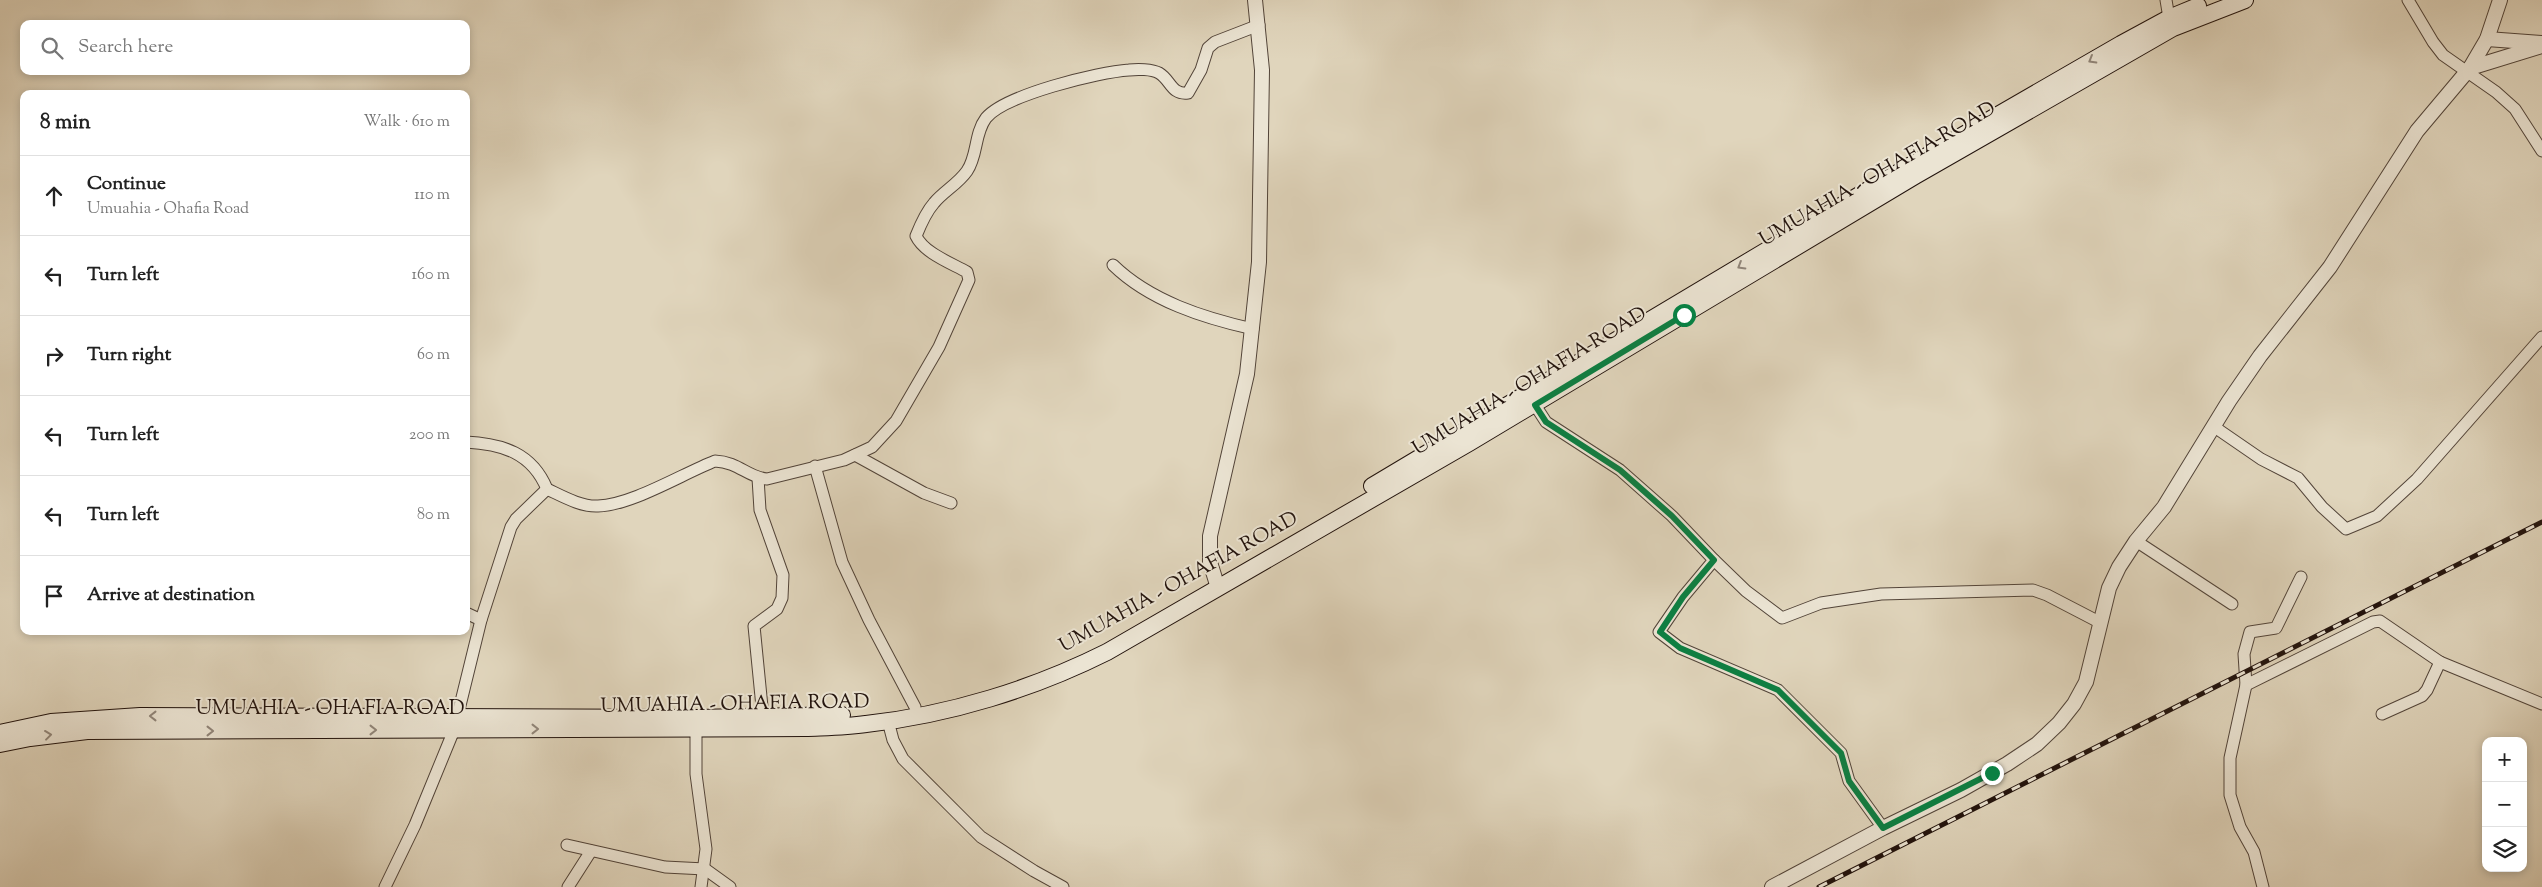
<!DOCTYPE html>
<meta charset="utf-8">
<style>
body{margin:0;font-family:"Sorts Mill Goudy",serif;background:#f2f2f2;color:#222}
.controls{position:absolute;right:15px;bottom:15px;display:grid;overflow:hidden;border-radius:10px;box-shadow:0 2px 8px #0003}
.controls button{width:45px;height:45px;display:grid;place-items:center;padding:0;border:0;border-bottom:1px solid #e0e0e0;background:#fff;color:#222;font:25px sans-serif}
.stop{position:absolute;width:15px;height:15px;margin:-11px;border:4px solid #0b8043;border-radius:50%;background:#fff}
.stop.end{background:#0b8043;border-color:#fff;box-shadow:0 1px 5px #0008}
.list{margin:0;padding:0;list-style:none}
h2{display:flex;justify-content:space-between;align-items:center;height:65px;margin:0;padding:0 20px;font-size:21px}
h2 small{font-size:16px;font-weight:400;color:#767676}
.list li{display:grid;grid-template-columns:32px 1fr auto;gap:15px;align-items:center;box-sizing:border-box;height:80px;padding:0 20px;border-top:1px solid #e0e0e0}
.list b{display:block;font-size:19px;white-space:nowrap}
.list p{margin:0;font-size:16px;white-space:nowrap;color:#767676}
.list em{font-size:16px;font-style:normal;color:#767676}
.icon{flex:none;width:28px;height:28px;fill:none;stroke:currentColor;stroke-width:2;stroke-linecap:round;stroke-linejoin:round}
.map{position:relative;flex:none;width:2542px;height:887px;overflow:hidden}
.search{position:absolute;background:#fff;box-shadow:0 2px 8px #0003;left:20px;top:20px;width:450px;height:55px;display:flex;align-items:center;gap:12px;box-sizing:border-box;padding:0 18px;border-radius:10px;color:#767676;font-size:19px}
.panel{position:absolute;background:#fff;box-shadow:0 2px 8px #0003;left:20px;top:90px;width:450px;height:545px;border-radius:10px}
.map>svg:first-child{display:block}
</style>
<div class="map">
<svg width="2542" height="887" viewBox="0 0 2542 887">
<rect width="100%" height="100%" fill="#e0d5bc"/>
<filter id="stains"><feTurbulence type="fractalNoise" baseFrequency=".004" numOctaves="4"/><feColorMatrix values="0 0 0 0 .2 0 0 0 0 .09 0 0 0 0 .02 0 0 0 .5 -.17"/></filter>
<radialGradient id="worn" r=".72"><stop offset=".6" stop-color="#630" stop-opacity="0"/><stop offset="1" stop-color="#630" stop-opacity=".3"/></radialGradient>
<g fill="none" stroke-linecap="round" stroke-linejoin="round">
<defs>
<g id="minor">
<path d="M2166,0L2169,18"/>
<path d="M2408,0L2433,42L2443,55L2496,92L2515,109L2542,151"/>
<path d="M1113,265C1150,301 1204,318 1253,329"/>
<path d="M1535,405L1546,422L1620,470L1672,516L1714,560L1683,597L1659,632L1680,648L1778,690L1841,753L1849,781L1883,828"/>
<path d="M2213,426L2261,459L2298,478L2322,507L2346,529L2377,516L2417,479L2542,337"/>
<path d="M466,442C503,444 532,453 547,489C562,496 581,507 598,506C632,505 682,474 715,461C739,462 747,477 767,479L844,460L872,447L896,421L939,347L969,280L967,272C951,263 924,253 916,236C920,226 926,212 934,203C944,191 958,184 967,171C978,155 974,134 986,118C1005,95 1098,72 1129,70C1137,69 1152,69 1159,73C1171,80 1171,95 1188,93L1201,70L1208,48L1215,42L1259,25"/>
<path d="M855,455L924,493L951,503"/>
<path d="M815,466L842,562L869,620L915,707"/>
<path d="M758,478L760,510L783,575L782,598L777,609L754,626L763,717"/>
<path d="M2136,541L2232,604"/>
<path d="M1714,560L1746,591L1782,618L1821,603L1881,594L2033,590L2047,595L2101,623"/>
<path d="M466,613L481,620"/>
<path d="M2246,685L2373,622L2380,621L2440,662L2542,704"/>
<path d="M2382,714L2422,696L2427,690L2440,662"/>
<path d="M888,721L893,740L903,759L981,837L1034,871L1063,887"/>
<path d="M696,729V774L706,849L701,887"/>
<path d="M567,845L665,867L705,869L730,887"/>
<path d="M385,887L415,825L454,730L481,620L511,527L516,519L547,489"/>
<path d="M568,887L591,851"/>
<path d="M2263,887L2254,852L2240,827L2230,795V758L2246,685L2244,654L2250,632L2276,628L2301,577"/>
</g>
<g id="tertiary">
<path d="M2487,39L2541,43"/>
<path d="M2470,68L2542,46"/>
<path d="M1218,588L1210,562V536L1247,374L1259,262L1262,70L1255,0"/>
<path d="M1772,887L1883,828L1961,790L2007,764L2037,744L2059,723L2074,704L2086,682L2109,588L2119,567L2136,541L2164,507L2229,401L2260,356L2330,267L2417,131L2470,68L2487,39L2500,0"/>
</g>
<g id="secondary">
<path d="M1372,486L1861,194L2121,44L2169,18L2198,6"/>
<path d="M0,733L51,722L140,716L697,718L842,715"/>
<path d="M0,744L30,738L87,731L805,728C826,727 846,727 866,724C949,715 1033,689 1107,652L1469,443L1915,176L2133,51L2173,28L2245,0"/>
</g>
</defs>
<use href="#minor" stroke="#524439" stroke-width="13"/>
<use href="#tertiary" stroke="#524439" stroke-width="16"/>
<use href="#secondary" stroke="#22130d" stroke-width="18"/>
<use href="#minor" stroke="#ebe4d3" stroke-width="11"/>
<use href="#tertiary" stroke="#ebe4d3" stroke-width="14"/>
<use href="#secondary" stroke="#ebe4d3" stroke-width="16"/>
<defs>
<path id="rail" d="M1819,887L2542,522"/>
</defs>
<use href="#rail" stroke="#22130d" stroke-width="5"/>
<use href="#rail" stroke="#ebe4d3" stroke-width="3" stroke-dasharray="9" stroke-linecap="butt"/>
</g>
<defs><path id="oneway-chevron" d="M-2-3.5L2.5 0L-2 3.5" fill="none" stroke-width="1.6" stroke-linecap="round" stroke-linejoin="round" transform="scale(1.25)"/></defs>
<g stroke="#91867a">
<use href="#oneway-chevron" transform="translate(2092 60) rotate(150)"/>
<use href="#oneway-chevron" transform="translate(1741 266) rotate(149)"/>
<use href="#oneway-chevron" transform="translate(153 716) rotate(-180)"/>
<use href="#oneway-chevron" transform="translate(535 729)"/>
<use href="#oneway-chevron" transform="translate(373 730)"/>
<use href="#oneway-chevron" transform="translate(210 731)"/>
<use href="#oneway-chevron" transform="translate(48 735) rotate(-7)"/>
</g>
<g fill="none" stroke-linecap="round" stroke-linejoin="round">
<path stroke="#0b8043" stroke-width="6" d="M1684,315L1535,405L1546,422L1620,470L1672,516L1714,560L1683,597L1660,632L1680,648L1778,690L1841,753L1849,781L1883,828L1992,773"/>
</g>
<g text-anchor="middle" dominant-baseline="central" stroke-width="4" stroke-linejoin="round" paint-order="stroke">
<g font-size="20" fill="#22130d" stroke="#ebe4d3">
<text transform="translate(1878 175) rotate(-30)">UMUAHIA - OHAFIA ROAD</text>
<text transform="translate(1530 382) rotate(-31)">UMUAHIA - OHAFIA ROAD</text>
<text transform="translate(1179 583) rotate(-29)">UMUAHIA - OHAFIA ROAD</text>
<text transform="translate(735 705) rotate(-1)">UMUAHIA - OHAFIA ROAD</text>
<text x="330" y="709">UMUAHIA - OHAFIA ROAD</text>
</g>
</g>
<rect width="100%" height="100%" filter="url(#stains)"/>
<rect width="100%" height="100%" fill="url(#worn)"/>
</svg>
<div class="controls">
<button>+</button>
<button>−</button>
<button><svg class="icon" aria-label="layers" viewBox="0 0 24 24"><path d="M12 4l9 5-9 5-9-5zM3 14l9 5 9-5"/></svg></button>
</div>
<div class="stop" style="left:1684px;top:315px"></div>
<div class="stop end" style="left:1992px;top:773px"></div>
<div class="search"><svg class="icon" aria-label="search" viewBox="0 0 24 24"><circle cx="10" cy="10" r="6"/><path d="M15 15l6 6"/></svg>Search here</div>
<section class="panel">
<h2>8 min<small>Walk · 610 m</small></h2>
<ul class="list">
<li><svg class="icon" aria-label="ahead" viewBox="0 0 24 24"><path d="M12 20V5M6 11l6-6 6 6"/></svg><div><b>Continue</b><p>Umuahia - Ohafia Road</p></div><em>110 m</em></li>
<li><svg class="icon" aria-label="left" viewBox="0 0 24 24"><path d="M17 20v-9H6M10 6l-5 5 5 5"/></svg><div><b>Turn left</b></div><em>160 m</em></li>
<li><svg class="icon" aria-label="right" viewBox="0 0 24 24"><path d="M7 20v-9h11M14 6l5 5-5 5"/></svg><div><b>Turn right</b></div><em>60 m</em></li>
<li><svg class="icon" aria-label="left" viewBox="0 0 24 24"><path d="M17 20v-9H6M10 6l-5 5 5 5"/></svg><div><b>Turn left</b></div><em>200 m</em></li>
<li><svg class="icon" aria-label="left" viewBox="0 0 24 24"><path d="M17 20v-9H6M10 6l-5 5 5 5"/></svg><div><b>Turn left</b></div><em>80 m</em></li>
<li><svg class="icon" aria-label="arrive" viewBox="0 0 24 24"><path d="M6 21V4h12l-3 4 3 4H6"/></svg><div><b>Arrive at destination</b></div></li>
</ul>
</section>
</div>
